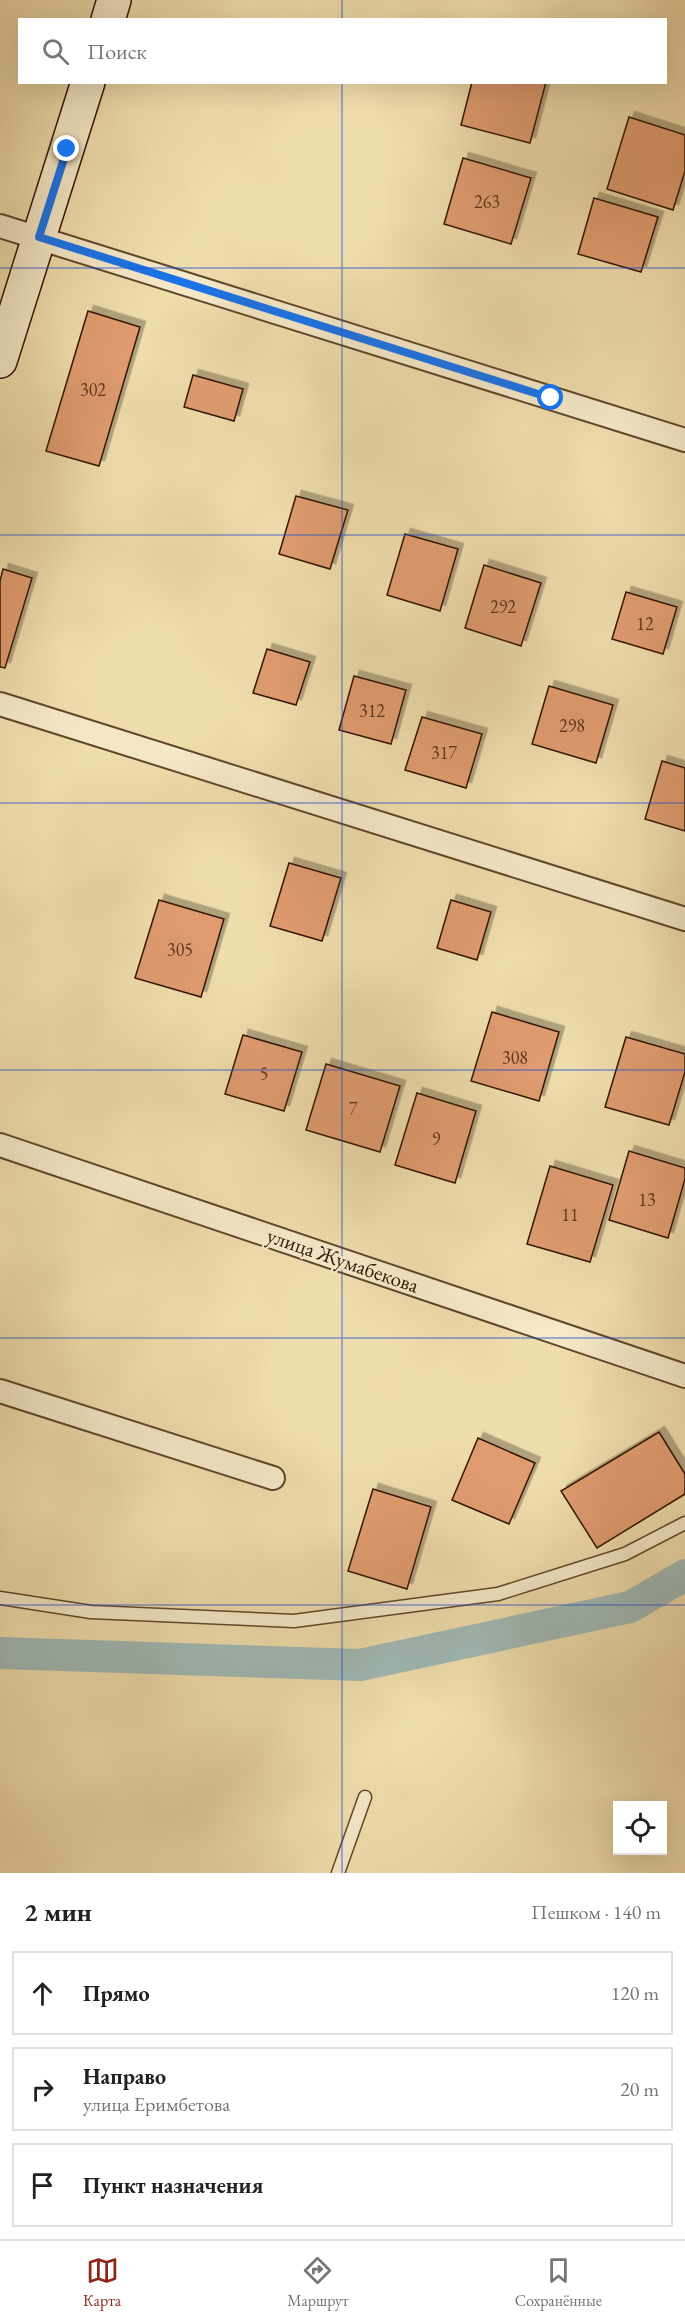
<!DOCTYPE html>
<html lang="ru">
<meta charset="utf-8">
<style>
body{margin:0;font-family:"EB Garamond",serif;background:#f6f6f6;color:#202124}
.controls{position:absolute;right:18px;bottom:18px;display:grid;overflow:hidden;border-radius:0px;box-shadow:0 6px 24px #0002}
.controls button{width:54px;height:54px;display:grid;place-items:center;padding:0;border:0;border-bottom:2px solid #e0e0e0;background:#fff;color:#202124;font:30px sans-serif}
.stop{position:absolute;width:18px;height:18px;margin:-14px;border:4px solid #1a73e8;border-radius:50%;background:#fff}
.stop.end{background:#1a73e8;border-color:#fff;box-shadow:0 2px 6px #0008}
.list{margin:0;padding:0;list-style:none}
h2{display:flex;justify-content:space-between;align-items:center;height:78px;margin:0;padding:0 24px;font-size:26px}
h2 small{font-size:20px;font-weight:400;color:#757577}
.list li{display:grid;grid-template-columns:39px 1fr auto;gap:18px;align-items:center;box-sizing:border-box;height:84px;margin:0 12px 12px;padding:0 12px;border:2px solid #e0e0e0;border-radius:0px}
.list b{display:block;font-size:22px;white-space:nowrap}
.list p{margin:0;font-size:20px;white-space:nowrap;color:#757577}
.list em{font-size:20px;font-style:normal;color:#757577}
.icon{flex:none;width:33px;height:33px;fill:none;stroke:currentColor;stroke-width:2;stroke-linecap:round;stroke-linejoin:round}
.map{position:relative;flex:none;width:685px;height:1873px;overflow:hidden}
.search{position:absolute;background:#fff;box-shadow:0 6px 24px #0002;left:18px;right:18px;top:18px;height:66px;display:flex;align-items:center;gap:15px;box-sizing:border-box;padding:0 21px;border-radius:0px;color:#757577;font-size:22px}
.sheet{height:366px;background:#fff}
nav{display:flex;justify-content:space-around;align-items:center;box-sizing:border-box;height:84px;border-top:2px solid #e0e0e0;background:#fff;font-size:16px;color:#757577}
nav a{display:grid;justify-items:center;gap:3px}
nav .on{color:#8f2418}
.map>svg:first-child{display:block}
</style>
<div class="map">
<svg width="685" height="1873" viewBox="0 0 685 1873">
<defs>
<filter id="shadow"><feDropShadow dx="5.5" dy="-5.5" stdDeviation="0" flood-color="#0004"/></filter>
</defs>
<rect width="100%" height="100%" fill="#f0ddac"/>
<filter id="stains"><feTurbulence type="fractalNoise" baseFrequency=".00333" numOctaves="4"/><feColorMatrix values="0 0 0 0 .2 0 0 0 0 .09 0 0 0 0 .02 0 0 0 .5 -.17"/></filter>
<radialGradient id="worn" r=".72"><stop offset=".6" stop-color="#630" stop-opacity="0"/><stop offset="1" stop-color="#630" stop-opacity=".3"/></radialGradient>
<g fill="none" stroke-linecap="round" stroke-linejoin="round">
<path stroke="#9fb9b5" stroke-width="32" d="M0,1653L360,1665L630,1607L685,1575"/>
</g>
<g fill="#e09c70" stroke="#311402" stroke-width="1.5" filter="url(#shadow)">
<path d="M472,82H546L530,143L461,125Z"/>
<path d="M629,117L685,135V171L673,210L607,189Z"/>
<path d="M463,158L531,178L511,244L444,224Z"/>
<path d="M594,198L658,217L641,272L578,254Z"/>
<path d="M88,311L140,327L99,466L46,451Z"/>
<path d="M193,375L243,389L234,421L184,407Z"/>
<path d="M296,496L348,510L330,569L279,554Z"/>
<path d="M405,534L458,549L440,611L387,595Z"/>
<path d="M484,565L541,583L521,646L465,628Z"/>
<path d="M3,569L32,578L5,668L0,667V581Z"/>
<path d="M626,592L677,607L663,654L612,639Z"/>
<path d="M267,649L310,662L296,705L253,693Z"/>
<path d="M354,676L406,690L391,744L339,730Z"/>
<path d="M549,686L613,705L596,763L532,744Z"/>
<path d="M422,717L482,734L466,788L405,770Z"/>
<path d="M662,761L685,768V831L645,819Z"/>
<path d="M289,863L341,878L322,941L270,926Z"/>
<path d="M159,900L224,919L201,997L135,978Z"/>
<path d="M451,900L491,912L477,960L437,948Z"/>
<path d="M492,1012L559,1032L539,1101L471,1081Z"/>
<path d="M243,1035L302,1052L284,1111L225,1094Z"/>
<path d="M626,1037L685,1054V1072L669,1125L605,1107Z"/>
<path d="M326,1064L400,1086L380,1152L306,1130Z"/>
<path d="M417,1093L476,1111L455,1183L395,1165Z"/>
<path d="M629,1151L685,1168V1179L668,1238L609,1220Z"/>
<path d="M550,1166L613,1185L590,1262L527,1244Z"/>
<path d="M659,1432L685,1474V1494L597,1548L561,1491Z"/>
<path d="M478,1438L535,1463L509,1524L452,1500Z"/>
<path d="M373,1489L431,1507L407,1589L348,1571Z"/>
</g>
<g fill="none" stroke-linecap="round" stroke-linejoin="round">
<defs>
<g id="lane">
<path d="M0,1598L91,1612L294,1621L498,1594L625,1554L685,1523"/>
<path d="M338,1873L365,1797"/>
</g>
<g id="street">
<path d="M0,226L685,440"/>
<path d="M0,704L685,919"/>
<path d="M0,1145L685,1376"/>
<path d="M0,1391L273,1478"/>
</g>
<g id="secondary">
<path d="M108,20L114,0"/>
<path d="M0,361L88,82"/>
</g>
</defs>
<use href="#lane" stroke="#61462c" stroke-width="15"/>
<use href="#street" stroke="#61462c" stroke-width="26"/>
<use href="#secondary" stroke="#311402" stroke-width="36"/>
<use href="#lane" stroke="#f5e9c9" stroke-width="12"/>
<use href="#street" stroke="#f5e9c9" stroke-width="22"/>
<use href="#secondary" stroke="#f5e9c9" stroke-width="33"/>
</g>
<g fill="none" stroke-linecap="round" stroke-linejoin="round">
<path stroke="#1a73e8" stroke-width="8" d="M67,149L39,237L551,398"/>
</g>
<path fill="none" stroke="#1d4ed8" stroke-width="1.5" stroke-opacity="0.55" d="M342,0V20M342,82V1873M0,268H685M0,535H685M0,803H685M0,1070H685M0,1338H685M0,1605H685"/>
<g text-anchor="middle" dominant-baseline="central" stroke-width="4.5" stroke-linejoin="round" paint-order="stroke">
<g font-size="18" fill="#5d361e">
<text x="487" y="201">263</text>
<text x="93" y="389">302</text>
<text x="503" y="606">292</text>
<text x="645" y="623">12</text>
<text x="372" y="710">312</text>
<text x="572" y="725">298</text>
<text x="444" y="752">317</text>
<text x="180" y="949">305</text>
<text x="515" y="1057">308</text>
<text x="264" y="1073">5</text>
<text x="353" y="1108">7</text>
<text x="436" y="1138">9</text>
<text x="647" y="1199">13</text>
<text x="570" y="1214">11</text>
</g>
<g font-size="21" fill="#311402" stroke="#f5e9c9">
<text transform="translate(343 1260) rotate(19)">улица Жумабекова</text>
</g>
</g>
<rect width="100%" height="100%" filter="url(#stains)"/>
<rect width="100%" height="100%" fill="url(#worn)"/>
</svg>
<div class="controls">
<button><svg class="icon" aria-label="locate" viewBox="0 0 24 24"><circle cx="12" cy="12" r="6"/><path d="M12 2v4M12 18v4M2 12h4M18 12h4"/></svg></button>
</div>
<div class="stop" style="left:551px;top:398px"></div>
<div class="stop end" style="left:67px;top:149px"></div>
<div class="search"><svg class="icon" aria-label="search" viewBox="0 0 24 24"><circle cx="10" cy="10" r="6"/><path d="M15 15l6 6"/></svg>Поиск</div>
</div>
<section class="sheet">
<h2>2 мин<small>Пешком · 140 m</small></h2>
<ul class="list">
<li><svg class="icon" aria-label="ahead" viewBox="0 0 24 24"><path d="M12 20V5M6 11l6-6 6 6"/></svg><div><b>Прямо</b></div><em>120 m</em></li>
<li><svg class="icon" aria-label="right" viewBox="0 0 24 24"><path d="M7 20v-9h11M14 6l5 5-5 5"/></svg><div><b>Направо</b><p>улица Еримбетова</p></div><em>20 m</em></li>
<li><svg class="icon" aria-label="arrive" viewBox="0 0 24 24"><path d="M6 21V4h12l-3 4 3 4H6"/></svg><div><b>Пункт назначения</b></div></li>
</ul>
</section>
<nav>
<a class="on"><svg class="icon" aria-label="map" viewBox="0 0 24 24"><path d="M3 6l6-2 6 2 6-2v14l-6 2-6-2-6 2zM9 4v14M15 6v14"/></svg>Карта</a>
<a><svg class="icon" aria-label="directions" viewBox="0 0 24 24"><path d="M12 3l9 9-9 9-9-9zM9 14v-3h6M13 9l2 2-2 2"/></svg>Маршрут</a>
<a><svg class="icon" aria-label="saved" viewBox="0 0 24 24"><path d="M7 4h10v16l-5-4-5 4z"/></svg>Сохранённые</a>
</nav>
